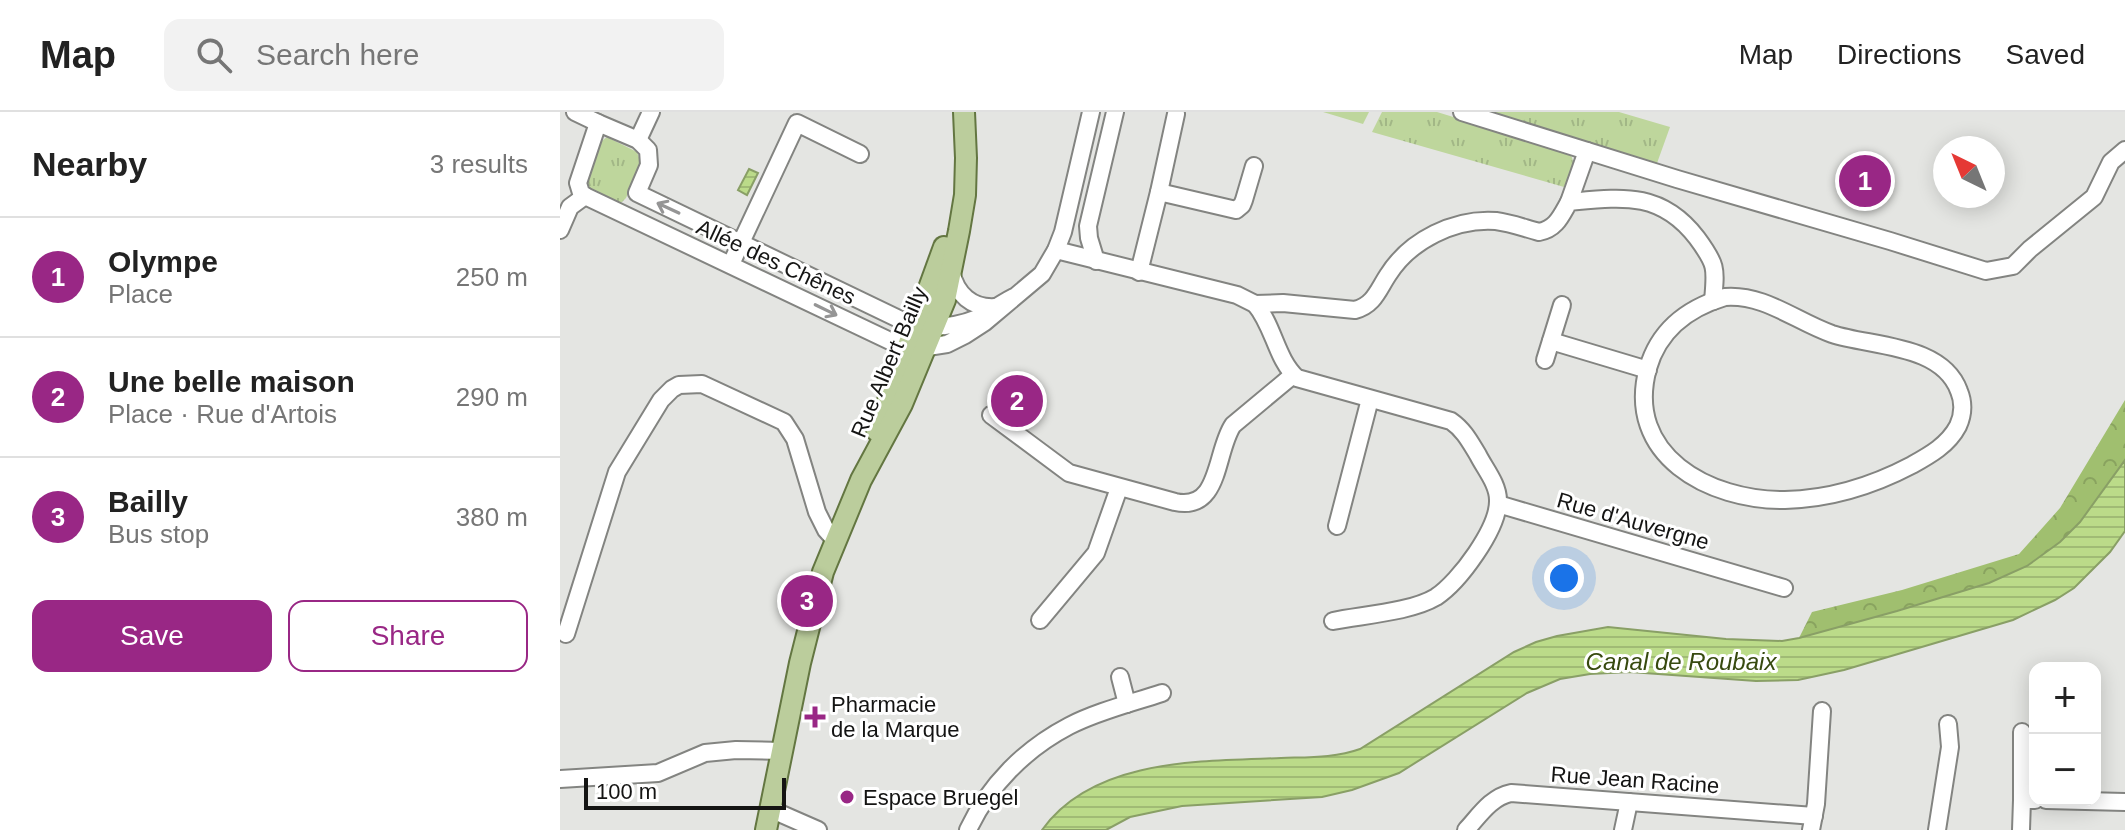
<!DOCTYPE html>
<meta charset="utf-8">
<style>
body{margin:0;font-family:Helvetica,sans-serif;background:#f2f2f2;color:#222}
.controls{position:absolute;right:24px;bottom:24px;display:grid;overflow:hidden;border-radius:16px;box-shadow:0 4px 20px #0003}
.controls button{width:72px;height:72px;display:grid;place-items:center;padding:0;border:0;border-bottom:2px solid #e0e0e0;background:#fff;color:#222;font:40px sans-serif}
.compass{position:absolute;left:1373px;top:24px;width:72px;height:72px;border-radius:50%;background:#fff;box-shadow:0 4px 20px #0003;rotate:317deg}
.scale{position:absolute;left:24px;bottom:20px;width:202px;box-sizing:border-box;padding-left:8px;border:4px solid #141413;border-top:0;font-size:22px;line-height:28px;white-space:nowrap;color:#141413;-webkit-text-stroke:6px #fff;paint-order:stroke}
.you{position:absolute;left:1004px;top:466px;width:28px;height:28px;margin:-20px;border:6px solid #fff;border-radius:50%;background:#1a73e8;box-shadow:0 0 0 12px #1a73e833}
.badge{display:grid;place-items:center;width:52px;height:52px;border-radius:50%;background:#992785;color:#fff;font-size:26px;font-weight:700}
.pin{position:absolute;translate:-50% -50%;border:4px solid #fff;box-shadow:0 2px 8px #0006}
.list{margin:0;padding:0;list-style:none}
h2{display:flex;justify-content:space-between;align-items:center;height:104px;margin:0;padding:0 32px;font-size:34px}
h2 small{font-size:26px;font-weight:400;color:#767676}
.list li{display:grid;grid-template-columns:52px 1fr auto;gap:24px;align-items:center;box-sizing:border-box;height:120px;padding:0 32px;border-top:2px solid #e0e0e0}
.list b{display:block;font-size:30px;white-space:nowrap}
.list p{margin:0;font-size:26px;white-space:nowrap;color:#767676}
.list em{font-size:26px;font-style:normal;color:#767676}
.actions{display:flex;gap:16px;padding:24px 32px}
.actions a{flex:1;padding:18px 0;border:2px solid #992785;border-radius:16px;text-align:center;font-size:28px;color:#992785}
.actions .main{background:#992785;color:#fff}
.icon{flex:none;width:44px;height:44px;fill:none;stroke:currentColor;stroke-width:2;stroke-linecap:round;stroke-linejoin:round}
.map{position:relative;flex:none;width:1565px;height:718px;overflow:hidden}
header{display:flex;align-items:center;gap:48px;box-sizing:border-box;height:112px;padding:0 40px;background:#fff;border-bottom:2px solid #e0e0e0}
header strong{font-size:38px}
nav{display:flex;gap:44px;margin-inline-start:auto;font-size:28px}
.search{width:560px;height:72px;background:#f2f2f2;display:flex;align-items:center;gap:20px;box-sizing:border-box;padding:0 28px;border-radius:16px;color:#767676;font-size:30px}
main{display:flex}
aside{flex:1;background:#fff}
.map>svg:first-child{display:block}
</style>
<header>
<strong>Map</strong>
<div class="search"><svg class="icon" aria-label="search" viewBox="0 0 24 24"><circle cx="10" cy="10" r="6"/><path d="M15 15l6 6"/></svg>Search here</div>
<nav><a>Map</a><a>Directions</a><a>Saved</a></nav>
</header>
<main>
<aside>
<h2>Nearby<small>3 results</small></h2>
<ul class="list">
<li><span class="badge">1</span><div><b>Olympe</b><p>Place</p></div><em>250 m</em></li>
<li><span class="badge">2</span><div><b>Une belle maison</b><p>Place · Rue d'Artois</p></div><em>290 m</em></li>
<li><span class="badge">3</span><div><b>Bailly</b><p>Bus stop</p></div><em>380 m</em></li>
</ul>
<div class="actions"><a class="main">Save</a><a>Share</a></div>
</aside>
<div class="map">
<svg width="1565" height="718" viewBox="0 0 1565 718">
<defs>
<pattern id="grass-tufts" width="24" height="20" patternUnits="userSpaceOnUse" patternTransform="scale(2)"><rect width="24" height="20" fill="#bed69c"/><path d="M3 7l-1-3M5 7V3M7 7l1-3M15 17l-1-3M17 17v-4M19 17l1-3" fill="none" stroke="#a2b786"/></pattern>
<pattern id="forest-crowns" width="20" height="18" patternUnits="userSpaceOnUse" patternTransform="scale(2)"><rect width="20" height="18" fill="#a0bf6f"/><path d="M2 6a3 3 0 1 1 6 0M12 15a3 3 0 1 1 6 0" fill="none" stroke="#89a35f"/></pattern>
<pattern id="water-rules" width="6" height="5" patternUnits="userSpaceOnUse" patternTransform="scale(2)"><rect width="6" height="5" fill="#bbdb89"/><path d="M0 2.5h6" fill="none" stroke="#a0bb75"/></pattern>
</defs>
<rect width="100%" height="100%" fill="#e4e5e2"/>
<g fill="url(#grass-tufts)">
<path d="M763,0H809L803,12Z"/>
<path d="M822,0H877L1008,40C1019,50 1009,63 1004,75L812,20Z"/>
<path d="M923,0H1059L1110,15L1096,54Z"/>
<path d="M47,25L77,40L81,51L66,86L62,90L54,92L26,78C24,62 32,34 47,25Z"/>
</g>
<path fill="url(#forest-crowns)" d="M1565,288V348L1520,410L1500,430L1467,454L1429,471L1337,499L1239,526L1252,500L1342,478L1459,442L1500,396Z"/>
<g fill="url(#water-rules)" stroke="#899f66" stroke-width="2">
<path d="M189,57L198,61L187,83L178,78Z"/>
<path d="M1565,348V419L1550,440L1514,476L1495,488L1453,508L1284,558L1238,568L1196,569L1070,560L1030,562L1000,567L967,581L839,661L792,678L762,685L622,694L570,705L546,718H482C533,646 642,649 721,646C748,645 775,646 800,637L954,540L976,530L997,524L1048,515L1166,527L1222,529L1239,526L1337,499L1429,471L1467,454L1500,430L1520,410Z"/>
</g>
<g fill="none" stroke-linecap="round" stroke-linejoin="round">
<defs>
<g id="minor">
<path d="M15,0L38,11"/>
<path d="M902,0L1117,67L1330,129L1426,159L1453,154L1470,137L1534,85L1551,50L1565,38"/>
<path d="M78,28L91,0"/>
<path d="M599,80L616,2"/>
<path d="M1009,90L1027,39"/>
<path d="M0,118L10,95L25,84"/>
<path d="M496,138L677,183L695,192L723,191L795,198C814,193 818,178 828,163C850,128 895,106 936,109C951,111 964,116 979,120C996,117 1001,104 1009,90C1062,85 1101,79 1137,126C1157,153 1156,156 1153,189"/>
<path d="M536,149L529,126L528,114L555,0"/>
<path d="M171,152L237,11L300,42"/>
<path d="M391,159C396,182 412,197 436,195"/>
<path d="M579,160L599,80L676,98L682,93L684,88L694,54"/>
<path d="M454,185C444,190 435,196 426,202C401,215 369,219 343,209L77,81L89,53L88,38L78,28L38,11L18,71L21,81L25,84L330,229L355,237L387,232L405,223L425,210L482,162L496,138L503,120L531,0"/>
<path d="M1165,185C1205,182 1235,209 1272,222C1312,235 1382,232 1399,279C1404,291 1403,303 1398,314C1388,333 1370,343 1352,353C1314,373 1269,387 1225,388C1149,389 1064,343 1088,256C1099,218 1128,196 1165,185Z"/>
<path d="M695,192C714,214 716,247 737,266L891,309C904,318 910,330 918,343C925,357 938,372 938,388C939,416 899,470 876,485C851,500 803,503 773,509"/>
<path d="M991,229L1088,258"/>
<path d="M985,248L1002,193"/>
<path d="M431,303L509,361L615,390C661,400 655,339 673,313L733,263"/>
<path d="M938,392L1224,476"/>
<path d="M777,414L810,287"/>
<path d="M480,508L536,441L559,376"/>
<path d="M6,522L57,360L101,288L112,277L119,273L142,272L224,310L235,327L257,400L266,418L275,428"/>
<path d="M560,565L567,592"/>
<path d="M1462,620V688H1475"/>
<path d="M0,667L98,661L145,641L176,638L222,639"/>
<path d="M1486,688L1565,690"/>
<path d="M210,697L258,718"/>
<path d="M408,718C429,673 465,637 509,614C538,599 572,591 602,581"/>
<path d="M906,718C919,704 931,685 951,681L1254,704"/>
<path d="M1063,718L1069,690"/>
<path d="M1251,718L1256,692L1262,599"/>
<path d="M1377,718L1390,635L1388,612"/>
<path d="M1461,718L1462,688"/>
</g>
<g id="major">
<path d="M317,319L384,135"/>
<path d="M206,718L240,551L263,460L301,368L342,292L385,188L399,119L405,83L406,46L404,0"/>
</g>
</defs>
<use href="#minor" stroke="#838481" stroke-width="20"/>
<use href="#major" stroke="#637641" stroke-width="24"/>
<use href="#minor" stroke="#fff" stroke-width="16"/>
<use href="#major" stroke="#bbcd9c" stroke-width="20"/>
</g>
<defs><path id="oneway-shaft" d="M-6 0H5M1.5-3L5.5 0L1.5 3" fill="none" stroke-width="1.6" stroke-linecap="round" stroke-linejoin="round" transform="scale(2)"/></defs>
<g stroke="#959595">
<use href="#oneway-shaft" transform="translate(108 96) rotate(-155)"/>
<use href="#oneway-shaft" transform="translate(266 198) rotate(26)"/>
</g>
<g fill="#992785" stroke="#fff" stroke-width="3">
<path d="M251 593h8v8h8v8h-8v8h-8v-8h-8v-8h8z"/>
<circle cx="287" cy="685" r="8"/>
</g>
<g text-anchor="middle" dominant-baseline="central" stroke-width="6" stroke-linejoin="round" paint-order="stroke">
<g font-size="22" fill="#141413" stroke="#fff">
<text transform="translate(216 150) rotate(25)">Allée des Chênes</text>
<text transform="translate(329 250) rotate(-67)">Rue Albert Bailly</text>
<text transform="translate(1073 409) rotate(16)">Rue d'Auvergne</text>
<text transform="translate(1075 668) rotate(4)">Rue Jean Racine</text>
</g>
<g font-size="22" fill="#141413" stroke="#fff" text-anchor="start">
<text x="271" y="592">Pharmacie<tspan x="271" dy="25">de la Marque</tspan></text>
<text x="303" y="685">Espace Bruegel</text>
</g>
<g font-size="24" font-style="italic" fill="#374a0f" stroke="#fff">
<text x="1121" y="549">Canal de Roubaix</text>
</g>
</g>
</svg>
<div class="controls">
<button>+</button>
<button>−</button>
</div>
<svg class="compass" viewBox="-18 -18 36 36"><path d="M0-13l5 13h-10z" fill="#e53935"/><path d="M0 13l5-13h-10z" fill="#767676"/></svg>
<div class="scale">100 m</div>
<div class="you"></div>
<div class="pin badge" style="left:1305px;top:69px">1</div>
<div class="pin badge" style="left:457px;top:289px">2</div>
<div class="pin badge" style="left:247px;top:489px">3</div>
</div>
</main>
